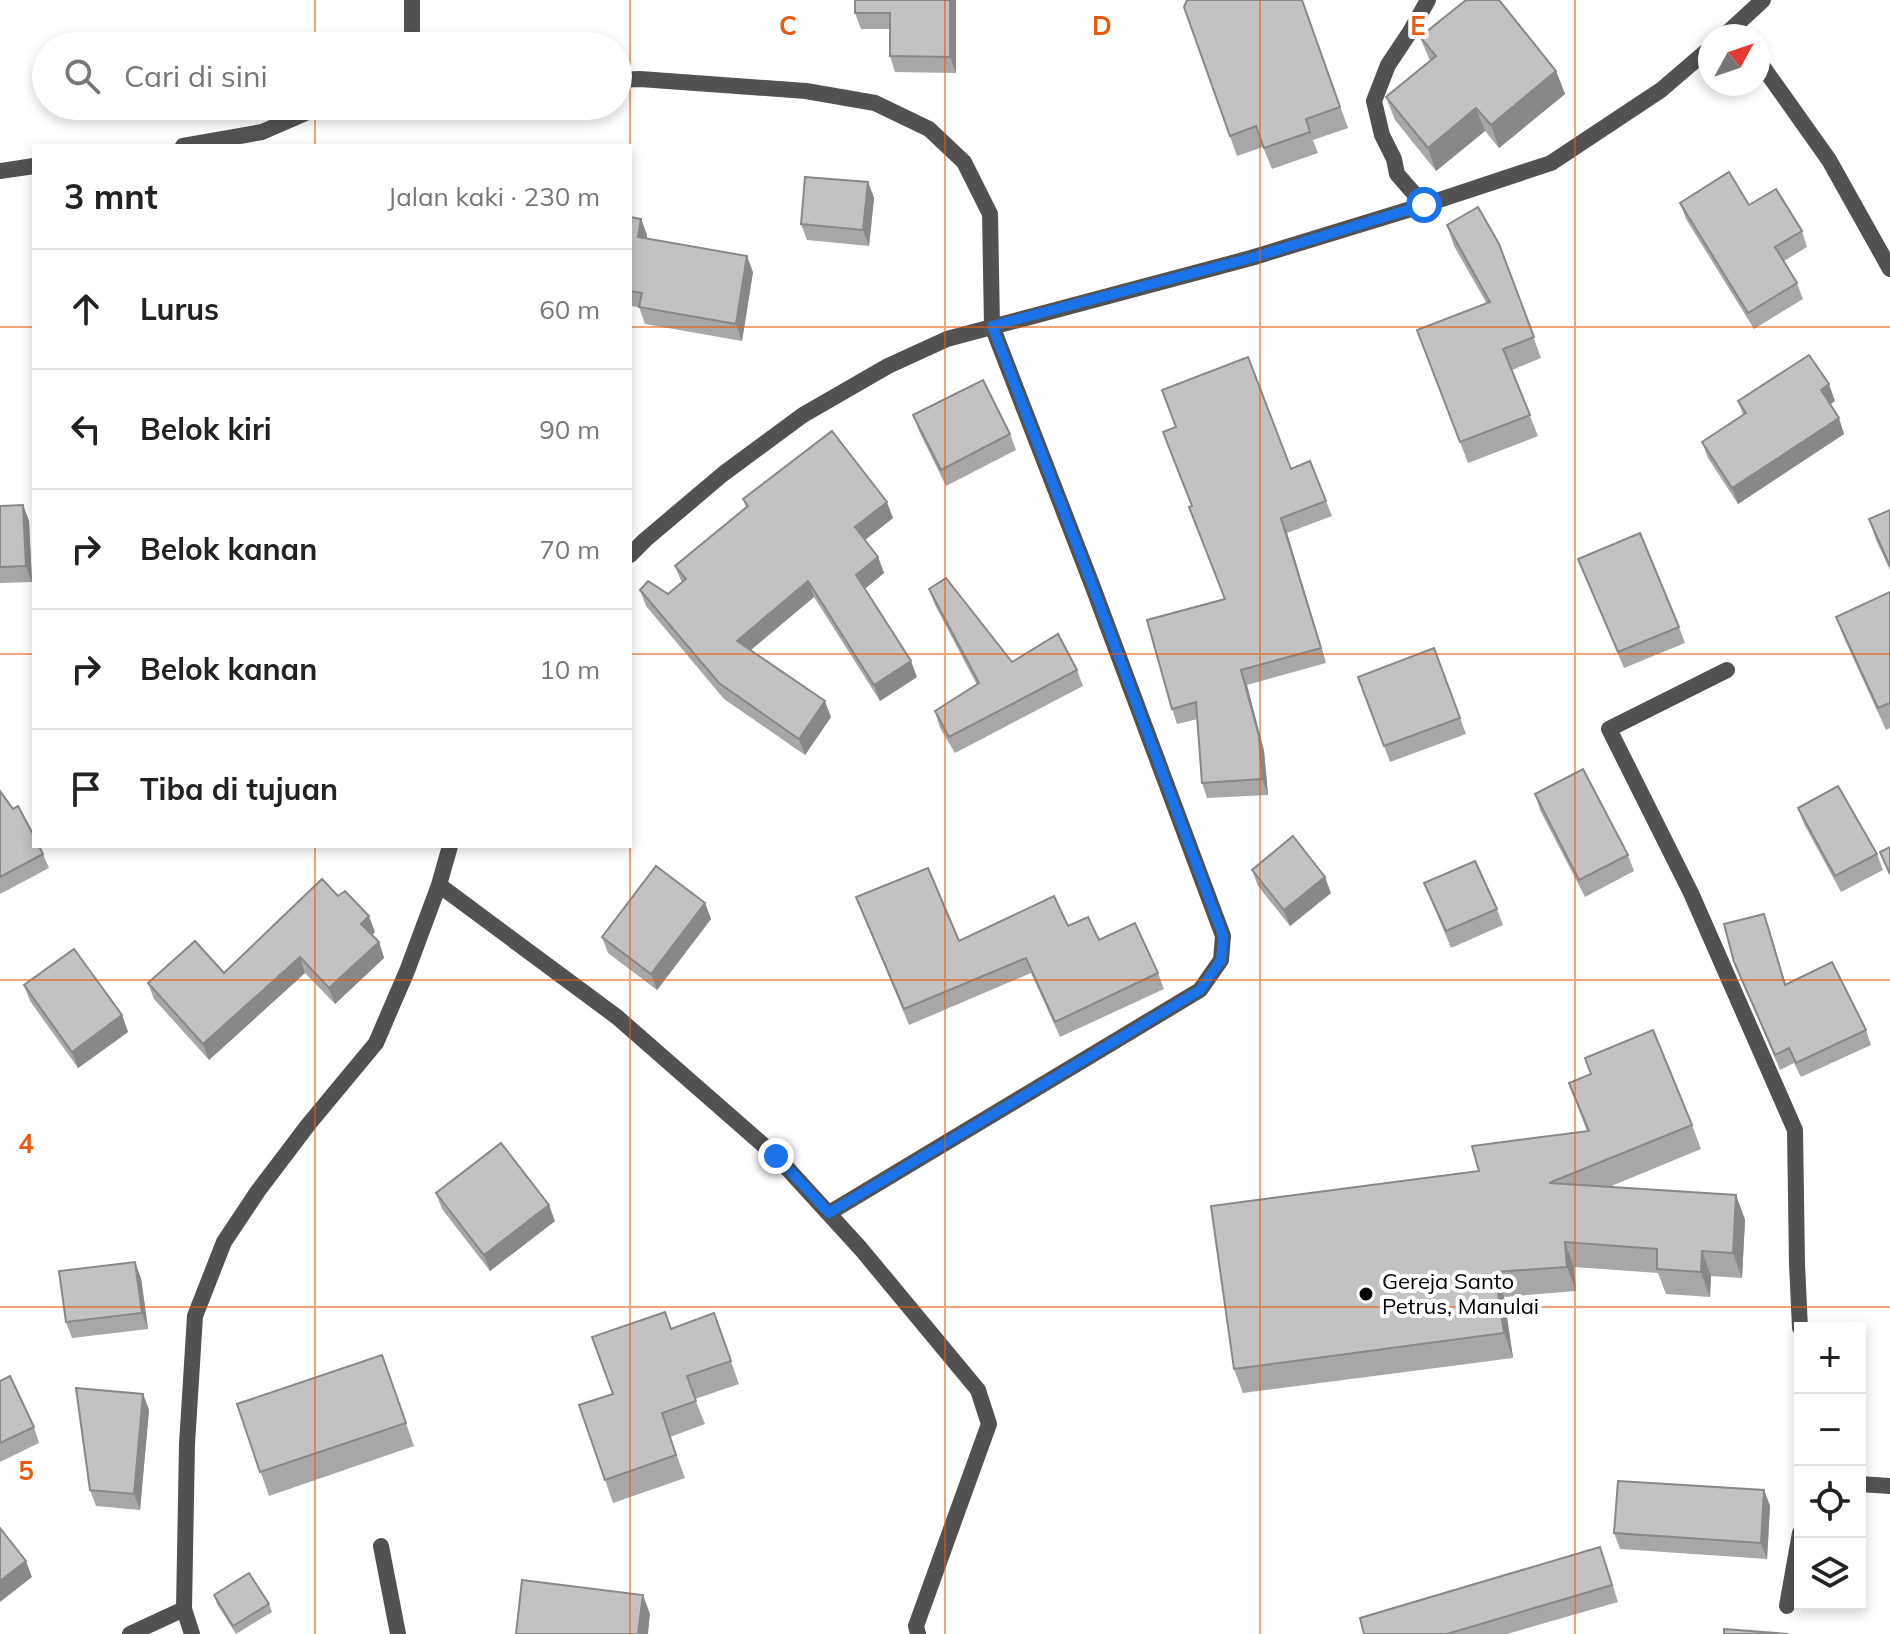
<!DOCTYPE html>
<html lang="id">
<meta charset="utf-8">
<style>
body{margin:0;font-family:Mulish,sans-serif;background:#f6f6f6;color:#222}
.controls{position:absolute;right:24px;bottom:24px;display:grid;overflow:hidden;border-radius:0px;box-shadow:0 4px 12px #0003}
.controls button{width:72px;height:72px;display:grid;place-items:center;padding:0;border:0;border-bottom:2px solid #e0e0e0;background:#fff;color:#222;font:40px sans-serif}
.compass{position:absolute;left:1698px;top:24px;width:72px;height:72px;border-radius:50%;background:#fff;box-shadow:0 4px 12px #0003;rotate:50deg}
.stop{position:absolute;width:24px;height:24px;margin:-18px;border:6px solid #1a73e8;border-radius:50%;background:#fff}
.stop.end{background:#1a73e8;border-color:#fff;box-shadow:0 2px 8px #0008}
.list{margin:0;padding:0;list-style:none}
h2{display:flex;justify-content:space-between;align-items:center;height:104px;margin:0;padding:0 32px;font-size:34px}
h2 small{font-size:26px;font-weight:400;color:#767676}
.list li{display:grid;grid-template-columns:52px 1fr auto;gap:24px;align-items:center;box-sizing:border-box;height:120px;padding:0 32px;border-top:2px solid #e0e0e0}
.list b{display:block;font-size:30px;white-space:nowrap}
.list em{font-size:26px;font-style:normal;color:#767676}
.icon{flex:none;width:44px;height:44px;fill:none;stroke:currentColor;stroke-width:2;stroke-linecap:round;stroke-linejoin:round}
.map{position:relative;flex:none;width:1890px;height:1634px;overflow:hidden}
.search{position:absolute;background:#fff;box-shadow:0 4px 12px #0003;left:32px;top:32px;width:600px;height:88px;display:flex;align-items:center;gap:20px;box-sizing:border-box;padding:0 28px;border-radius:44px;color:#767676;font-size:30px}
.panel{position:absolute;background:#fff;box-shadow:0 4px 12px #0003;left:32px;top:144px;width:600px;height:704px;border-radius:0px}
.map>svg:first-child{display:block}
</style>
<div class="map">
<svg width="1890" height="1634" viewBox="0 0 1890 1634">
<rect width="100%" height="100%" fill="#fff"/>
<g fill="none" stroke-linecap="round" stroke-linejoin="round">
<g stroke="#525252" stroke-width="16">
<path d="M412,0V46"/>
<path d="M1724,36L1763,0"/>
<path d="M1758,60L1829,160L1890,269"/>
<path d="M618,80L640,79L806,91L875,103L929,129L964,162L990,214L992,326L1091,582L1223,936L1221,960L1200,990L829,1213"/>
<path d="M183,146L262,132L322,106"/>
<path d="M0,171L34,166"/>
<path d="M1424,205L1397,174L1394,159L1382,135L1374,101L1388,65L1410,32L1428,0"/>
<path d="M630,555L645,540L723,474L803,415L888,366L947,339L1251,258L1424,205L1551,163L1661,90L1710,48"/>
<path d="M1727,670L1609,729L1691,893L1795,1130L1797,1264L1800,1328"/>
<path d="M439,885L617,1017L776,1156L861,1249L978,1390L989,1424L916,1626L918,1634"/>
<path d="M1860,1484L1890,1486"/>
<path d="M381,1546L398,1634"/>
<path d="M1787,1606L1800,1533"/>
<path d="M130,1634L184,1609"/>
<path d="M192,1634L184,1609L187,1444L195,1316L224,1242L258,1191L308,1125L376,1043L407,971L439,885L450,846"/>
</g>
</g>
<g fill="#a7a7a7">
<path d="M855,0H956V73L895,72L890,56V29H861L855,13Z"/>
<path d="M1302,0L1348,128L1313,140L1318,153L1272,169L1263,147L1237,156L1184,7Z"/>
<path d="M1420,37L1556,71L1565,94L1499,148L1485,131L1436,171L1395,120L1386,97L1430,61Z"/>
<path d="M868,182L874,198L869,246L807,240L801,224Z"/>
<path d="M1680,203L1749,205L1802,231L1807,247L1784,261L1797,283L1803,299L1754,329L1686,219Z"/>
<path d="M630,217L641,219L647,235V238L753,272L742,341L645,324L639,307L630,306Z"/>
<path d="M1447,225L1499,244L1541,358L1512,370L1538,436L1468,463L1425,351L1487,304L1454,246Z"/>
<path d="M1738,401H1835L1830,404L1844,434L1738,504L1708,458L1702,442L1743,415Z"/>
<path d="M913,415L1010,434L1016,450L946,486L919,431Z"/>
<path d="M1310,461L1332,516L1287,533L1326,663L1247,685L1264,751L1268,795L1207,798L1202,783L1198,719L1177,724L1172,709L1224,599L1192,506Z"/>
<path d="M743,499L893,518L865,540L878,557L884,573L865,589L917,677L880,701L814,597L750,651L831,717L805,755L724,699L646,606L640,590L668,594L682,583L675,566L746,507Z"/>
<path d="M23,505L29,521L32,582L0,583V506Z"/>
<path d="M1890,510V570L1876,540L1869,519Z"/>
<path d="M1578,559L1679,627L1685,643L1624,668Z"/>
<path d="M929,589L1012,662L1077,670L1083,686L955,753L940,728L935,711L977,685L935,605Z"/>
<path d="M1890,592V728L1886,730L1844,638L1836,617Z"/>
<path d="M1434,648L1466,734L1390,762L1358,677Z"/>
<path d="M0,791L43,854L49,868L0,894Z"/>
<path d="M1535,794L1628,855L1634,871L1585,897L1540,810Z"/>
<path d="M1798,808L1877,854L1883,870L1841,892L1804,824Z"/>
<path d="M1252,870L1331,893L1290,926L1258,886Z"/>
<path d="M1424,883L1497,909L1503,925L1451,948Z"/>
<path d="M856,897L959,941L1068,926L1099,940L1158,973L1164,989L1060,1037L1031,973L909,1025Z"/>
<path d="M705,903L711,919L657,990L608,953L602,937Z"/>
<path d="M1769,928L1786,985L1866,1030L1871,1045L1801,1077L1794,1063L1780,1070L1734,962Z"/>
<path d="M375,932L372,935L379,942L384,958L335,1004L305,973L209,1060L154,999L148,983L224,973Z"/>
<path d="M24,985L122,1015L128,1032L78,1068L30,1001Z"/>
<path d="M1569,1083L1692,1125L1701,1149L1609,1187L1736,1195L1745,1220L1742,1278L1711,1276L1710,1297L1666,1294L1658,1273L1574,1267L1576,1291L1504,1297L1513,1358L1243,1393L1234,1369L1479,1171L1587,1131Z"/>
<path d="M436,1193L555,1221L490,1271L442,1209Z"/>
<path d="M141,1278L148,1329L72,1338L66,1322Z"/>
<path d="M714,1313L739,1384L695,1399L705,1424L670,1437L685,1478L613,1503L579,1405L613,1394L671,1329Z"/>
<path d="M382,1355L414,1446L269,1496L237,1404Z"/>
<path d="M0,1381L34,1427L39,1443L0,1462Z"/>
<path d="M143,1394L149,1410L140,1510L96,1506L90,1490Z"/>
<path d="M1764,1490L1770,1506L1767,1559L1620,1549L1614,1533Z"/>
<path d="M1606,1563L1618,1602L1507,1634H1364Z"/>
<path d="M214,1595L269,1604L272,1612L236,1634L217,1604Z"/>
</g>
<g fill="#888">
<path d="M950,0H956V73L950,57Z"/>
<path d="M1556,71L1565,94L1499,148L1491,125Z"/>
<path d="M1476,108L1485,131L1436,171L1428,148Z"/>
<path d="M868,182L874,198L869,246L863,230Z"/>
<path d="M641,219L647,235L644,253L638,237Z"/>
<path d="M747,256L753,272L742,341L736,324Z"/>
<path d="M1829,384L1835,401L1827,407L1821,390Z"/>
<path d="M1839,418L1844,434L1738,504L1732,488Z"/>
<path d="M887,502L893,518L861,543L855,527Z"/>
<path d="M23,505L29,521L32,582L26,566Z"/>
<path d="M1281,518L1287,533L1326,663L1321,648Z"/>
<path d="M878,557L884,573L862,591L856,575Z"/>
<path d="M808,581L814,597L742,657L737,641Z"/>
<path d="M911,661L917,677L880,701L874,685Z"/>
<path d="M1241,670L1247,685L1264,751L1268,795L1262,779Z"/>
<path d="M825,701L831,717L805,755L799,739Z"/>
<path d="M1325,877L1331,893L1290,926L1284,910Z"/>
<path d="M705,903L711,919L657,990L651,974Z"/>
<path d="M1764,914L1769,928L1790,1000L1785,985Z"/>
<path d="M369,916L375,932L367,940L361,924Z"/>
<path d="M379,942L384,958L335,1004L329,988Z"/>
<path d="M300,957L305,973L209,1060L203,1044Z"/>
<path d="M122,1015L128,1032L78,1068L72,1052Z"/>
<path d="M1736,1195L1745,1220L1742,1278L1733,1253Z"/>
<path d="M549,1205L555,1221L490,1271L484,1255Z"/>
<path d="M1565,1242L1574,1267L1576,1291L1567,1267Z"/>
<path d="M1702,1251L1711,1276L1710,1297L1701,1272Z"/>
<path d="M135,1262L141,1278L148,1329L142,1313Z"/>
<path d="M1495,1272L1504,1297L1513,1358L1504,1333Z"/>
<path d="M143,1394L149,1410L140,1510L134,1494Z"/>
<path d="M1764,1490L1770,1506L1767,1559L1761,1543Z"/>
<path d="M26,1561L32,1577L0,1602V1581Z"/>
<path d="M643,1595L650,1614L648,1634H638Z"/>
</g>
<g fill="#c2c2c2" stroke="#888" stroke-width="2">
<path d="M855,0H950V57L890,56V13H855Z"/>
<path d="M1187,0H1302L1340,107L1306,119L1310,132L1264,148L1256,126L1230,136L1184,7Z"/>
<path d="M1466,0H1499L1556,71L1491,125L1476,108L1428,148L1386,97L1436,56L1420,37Z"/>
<path d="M1729,172L1749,205L1776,189L1802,231L1775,247L1797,283L1748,313L1680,203Z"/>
<path d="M805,177L868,182L863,230L801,224Z"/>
<path d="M1478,207L1499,244L1534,337L1503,349L1530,415L1460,442L1417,330L1490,302L1447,225Z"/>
<path d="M630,217L641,219L638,237L747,256L736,324L639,307L642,293L630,291Z"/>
<path d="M1809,355L1829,384L1821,390L1839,418L1732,488L1702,442L1746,413L1738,401Z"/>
<path d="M1248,357L1291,469L1310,461L1326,501L1281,518L1321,648L1241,670L1259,736L1262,779L1202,783L1196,702L1172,709L1147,620L1225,599L1189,507L1192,506L1163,432L1176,427L1162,390Z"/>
<path d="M983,380L1010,434L941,470L913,415Z"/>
<path d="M832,431L887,502L855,527L878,557L856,575L911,661L874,685L808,581L737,641L825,701L799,739L719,683L640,590L648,581L668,594L686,579L675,566L748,506L743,499Z"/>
<path d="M23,505L26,566L0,567V506Z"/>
<path d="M1890,510V566L1869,519Z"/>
<path d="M1640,533L1679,627L1618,652L1578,559Z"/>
<path d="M946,578L1012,662L1058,634L1077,670L949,737L935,711L979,683L929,589Z"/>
<path d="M1890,592V703L1878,708L1836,617Z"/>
<path d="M1434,648L1460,718L1384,746L1358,677Z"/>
<path d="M1583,769L1628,855L1579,880L1535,794Z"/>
<path d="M1838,786L1877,854L1835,876L1798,808Z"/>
<path d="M0,791L13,809L18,806L34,836V846H39L43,854L0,877Z"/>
<path d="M1293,836L1325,877L1284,910L1252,870Z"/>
<path d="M1890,847V874L1880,852Z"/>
<path d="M1475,861L1497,909L1446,931L1424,883Z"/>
<path d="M656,866L705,903L651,974L602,937Z"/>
<path d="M928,868L959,941L1054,896L1068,926L1088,917L1099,940L1135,923L1158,973L1055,1022L1026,958L904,1009L856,897Z"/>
<path d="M322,879L338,896L345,891L369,916L361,924L379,942L329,988L300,957L203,1044L148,983L195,941L224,973Z"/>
<path d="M1764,914L1785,985L1832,962L1866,1030L1796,1063L1789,1048L1775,1055L1734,962L1724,924Z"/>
<path d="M74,949L122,1015L72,1052L24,985Z"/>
<path d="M1653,1030L1692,1125L1549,1183L1736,1195L1733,1253L1702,1251L1701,1272L1657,1269V1249L1565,1242L1567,1267L1495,1272L1504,1333L1234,1369L1211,1206L1479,1171L1472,1146L1589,1131L1569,1083L1591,1074L1585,1058Z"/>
<path d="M501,1143L549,1205L484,1255L436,1193Z"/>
<path d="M135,1262L142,1313L66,1322L59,1271Z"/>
<path d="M665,1312L671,1329L714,1313L731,1361L687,1376L696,1401L662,1413L676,1455L605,1480L579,1405L613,1394L592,1337Z"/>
<path d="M382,1355L406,1423L260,1472L237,1404Z"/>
<path d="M10,1376L34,1427L0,1443V1381Z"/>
<path d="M76,1388L143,1394L134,1494L90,1490Z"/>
<path d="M1618,1481L1764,1490L1761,1543L1614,1533Z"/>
<path d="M0,1528L26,1561L0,1581Z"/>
<path d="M1600,1547L1612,1585L1447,1634H1364L1360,1618Z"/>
<path d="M249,1573L269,1604L233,1626L214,1595Z"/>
<path d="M522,1580L643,1595L638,1634H516Z"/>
<path d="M1724,1629L1788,1634H1724Z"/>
</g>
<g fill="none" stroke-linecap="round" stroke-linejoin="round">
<path stroke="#1a73e8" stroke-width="10" d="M776,1156L829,1213L1200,990L1221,960L1223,936L1091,582L992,326L1251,258L1424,205"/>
</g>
<path fill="none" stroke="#e8590c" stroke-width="2" stroke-opacity="0.55" d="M315,0V46M630,0V146M945,0V1634M1260,0V1634M1575,0V1634M315,106V146M630,146V846M0,327H34M630,327H1890M0,654H34M630,654H1890M315,846V1634M630,846V1634M0,980H1890M0,1307H1890"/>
<circle fill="#000" stroke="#fff" stroke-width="3" cx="1366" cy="1294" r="8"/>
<g text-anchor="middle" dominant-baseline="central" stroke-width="8" stroke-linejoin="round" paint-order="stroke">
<g font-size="22" fill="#000" stroke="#fff" text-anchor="start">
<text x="1382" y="1281">Gereja Santo<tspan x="1382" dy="25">Petrus, Manulai</tspan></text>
</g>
</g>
<g font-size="26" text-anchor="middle" font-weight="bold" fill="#e8590c" stroke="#fff" stroke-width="8" stroke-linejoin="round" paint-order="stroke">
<text x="788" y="35">C</text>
<text x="1102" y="35">D</text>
<text x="1418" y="35">E</text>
<text x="26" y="1153">4</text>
<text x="26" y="1480">5</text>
</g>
</svg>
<div class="controls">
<button>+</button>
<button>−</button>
<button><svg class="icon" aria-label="locate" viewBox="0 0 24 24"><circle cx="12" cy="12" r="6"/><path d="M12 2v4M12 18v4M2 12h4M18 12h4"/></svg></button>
<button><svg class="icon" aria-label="layers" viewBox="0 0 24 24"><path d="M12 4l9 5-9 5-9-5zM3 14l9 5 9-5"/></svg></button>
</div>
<svg class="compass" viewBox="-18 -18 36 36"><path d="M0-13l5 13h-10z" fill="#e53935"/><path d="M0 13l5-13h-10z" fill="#767676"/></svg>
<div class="stop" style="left:1424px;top:205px"></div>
<div class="stop end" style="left:776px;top:1156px"></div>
<div class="search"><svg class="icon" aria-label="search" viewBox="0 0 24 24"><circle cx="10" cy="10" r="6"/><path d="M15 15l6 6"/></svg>Cari di sini</div>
<section class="panel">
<h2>3 mnt<small>Jalan kaki · 230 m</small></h2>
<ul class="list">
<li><svg class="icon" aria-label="ahead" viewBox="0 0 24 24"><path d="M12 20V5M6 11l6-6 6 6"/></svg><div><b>Lurus</b></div><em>60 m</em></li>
<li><svg class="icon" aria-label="left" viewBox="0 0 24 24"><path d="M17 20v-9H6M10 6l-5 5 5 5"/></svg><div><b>Belok kiri</b></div><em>90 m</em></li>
<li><svg class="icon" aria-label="right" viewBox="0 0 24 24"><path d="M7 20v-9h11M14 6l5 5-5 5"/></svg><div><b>Belok kanan</b></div><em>70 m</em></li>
<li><svg class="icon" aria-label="right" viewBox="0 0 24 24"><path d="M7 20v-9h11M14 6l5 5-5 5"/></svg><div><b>Belok kanan</b></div><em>10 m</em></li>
<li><svg class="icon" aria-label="arrive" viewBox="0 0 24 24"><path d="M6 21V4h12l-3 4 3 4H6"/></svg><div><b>Tiba di tujuan</b></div></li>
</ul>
</section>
</div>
